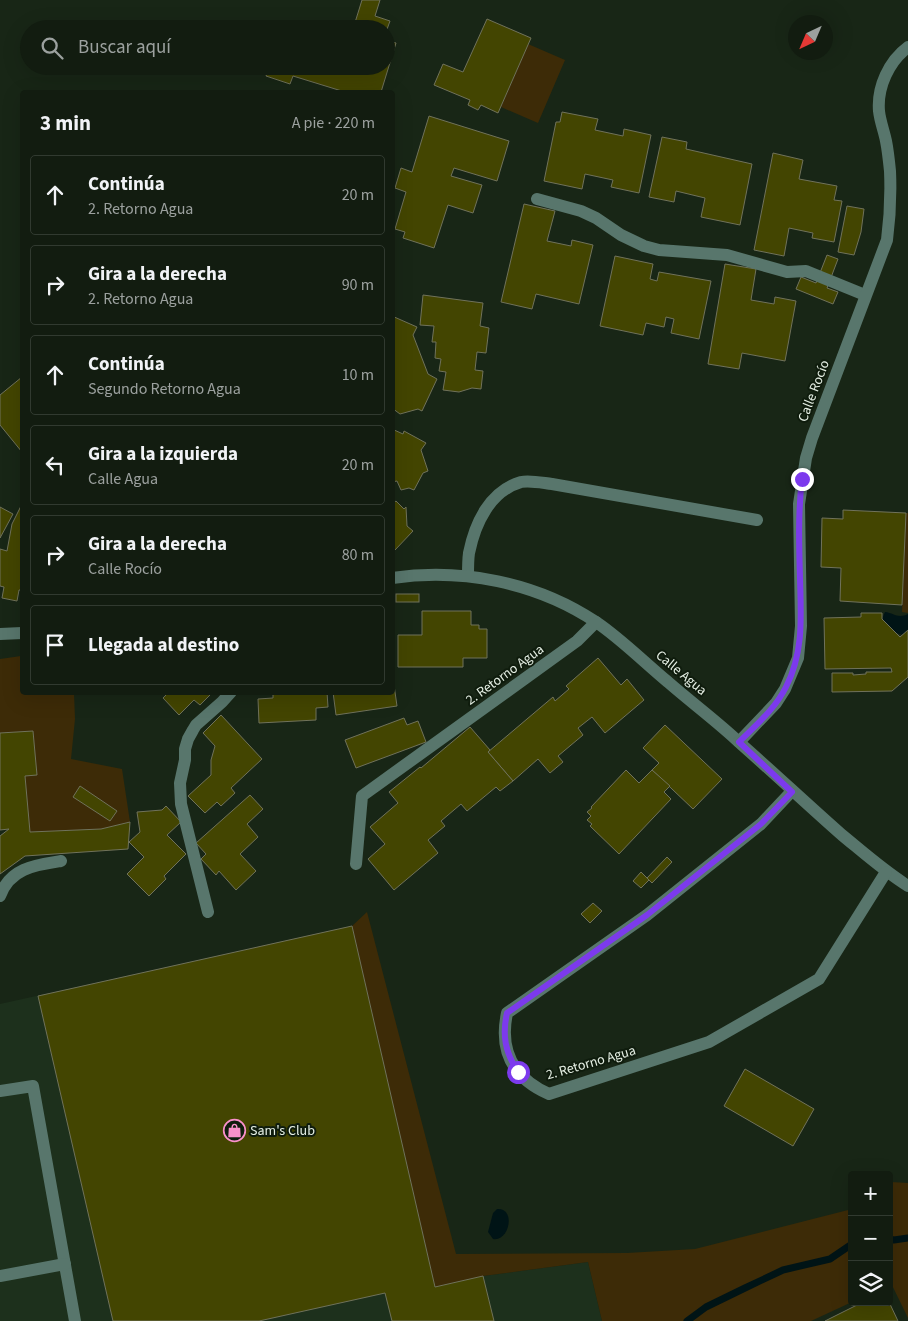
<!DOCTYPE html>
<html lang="es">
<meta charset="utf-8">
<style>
body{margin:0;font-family:"Source Sans 3",sans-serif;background:#1f291e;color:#f1f3f6}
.controls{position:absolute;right:15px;bottom:15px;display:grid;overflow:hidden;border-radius:5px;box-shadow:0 5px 20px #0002}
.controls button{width:45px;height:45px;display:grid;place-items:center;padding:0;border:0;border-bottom:1px solid #313a30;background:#121c10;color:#f1f3f6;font:25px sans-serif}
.compass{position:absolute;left:788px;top:15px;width:45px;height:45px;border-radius:50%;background:#121c10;box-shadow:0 5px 20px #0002;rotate:224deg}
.stop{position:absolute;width:15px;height:15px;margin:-11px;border:4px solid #7c3aed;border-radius:50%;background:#fff}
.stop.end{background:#7c3aed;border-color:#fff;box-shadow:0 1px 5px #0008}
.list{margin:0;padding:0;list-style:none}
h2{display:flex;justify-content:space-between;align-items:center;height:65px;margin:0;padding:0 20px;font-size:21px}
h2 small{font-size:16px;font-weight:400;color:#9ca19f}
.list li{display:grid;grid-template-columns:32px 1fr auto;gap:15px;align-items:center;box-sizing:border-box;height:80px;margin:0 10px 10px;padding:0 10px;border:1px solid #313a30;border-radius:5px}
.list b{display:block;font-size:19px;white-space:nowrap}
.list p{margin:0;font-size:16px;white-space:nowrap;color:#9ca19f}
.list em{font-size:16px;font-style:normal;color:#9ca19f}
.icon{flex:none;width:28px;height:28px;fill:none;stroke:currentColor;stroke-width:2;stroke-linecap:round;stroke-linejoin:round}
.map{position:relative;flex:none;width:908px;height:1321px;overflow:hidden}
.search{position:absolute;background:#121c10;box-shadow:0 5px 20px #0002;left:20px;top:20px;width:375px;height:55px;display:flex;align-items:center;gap:12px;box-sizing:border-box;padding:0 18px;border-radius:28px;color:#9ca19f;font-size:19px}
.panel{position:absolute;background:#121c10;box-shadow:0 5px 20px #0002;left:20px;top:90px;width:375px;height:605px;border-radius:5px}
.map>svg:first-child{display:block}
</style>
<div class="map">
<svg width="908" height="1321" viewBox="0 0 908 1321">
<rect width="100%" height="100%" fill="#182616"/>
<path fill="#1d301c" d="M352,926L435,1287L483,1276L588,1262L602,1321H0V1004Z"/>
<g fill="#3d2b07">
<path d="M528,44L565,60L538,123L501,107Z"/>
<path d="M906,513H908V613L902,612Z"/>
<path d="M21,656L22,692L26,693V694L74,693L75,719L71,759L122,769L130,822L101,829L30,832L25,776L37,775L33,731L0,733V659Z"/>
<path d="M367,912L456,1254L627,1253L695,1249L852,1209V1302L811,1321H602L588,1262L483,1276L435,1287L352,926Z"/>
<path d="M891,1182L908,1183V1318L891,1283L889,1284Z"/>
</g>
<g fill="#001416">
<path d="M885,612C894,613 898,619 908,614V630L903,635L896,633L882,619Z"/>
<path d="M497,1209C516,1207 510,1242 493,1239L488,1232L493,1213Z"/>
</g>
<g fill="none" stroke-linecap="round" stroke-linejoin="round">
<g stroke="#001416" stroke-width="7">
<path d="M889,1239L894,1240L908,1238"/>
<path d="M687,1321L706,1307L745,1288L783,1270L830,1259L852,1244"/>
</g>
</g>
<g fill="#434501" stroke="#70725b">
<path d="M362,0H380L375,16L390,21L386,32V29H353Z"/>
<path d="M487,19L531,38L498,113L481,105L478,110L468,105L470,100L434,85L443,64L463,72Z"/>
<path d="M293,23L313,29H291Z"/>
<path d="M386,40L396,43L381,92H345L293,76L290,84L266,76L270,66H386Z"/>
<path d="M562,112L598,119L595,130L623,136L624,129L651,135L639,193L611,187L613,180L585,174L582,189L544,181L556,122H560Z"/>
<path d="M429,116L509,141L497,181L454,168L451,176L482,185L473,213L448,205L434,248L403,238L405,232L395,229L406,192L395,188L401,168L412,172Z"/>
<path d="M662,137L687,142L686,149L752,164L740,225L701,217L705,198L676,191L674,202L649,197Z"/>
<path d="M773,153L803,160L799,179L837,186L834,200L842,201L834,242L812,238L813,233L789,228L784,256L754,250Z"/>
<path d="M524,204L555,211L547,241L571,246L572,240L593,245L579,304L536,294L532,309L501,302Z"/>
<path d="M847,206L864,209L861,232L854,255L838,252Z"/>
<path d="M827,255L838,259L827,288L838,292L833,304L796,289L801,277L816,283Z"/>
<path d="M615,256L653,264L650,279L657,281L659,272L711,281L699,339L671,333L674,319L666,317L664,327L646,323L643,335L600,326Z"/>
<path d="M725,264L756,269L751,300L774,304L775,297L796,301L785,361L742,353L739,369L708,364Z"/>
<path d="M423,295L483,303L480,326L489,328L486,353L477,352L475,370L483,371L481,389L472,388L459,392L443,390L446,372L439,371L441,359L435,358L436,342H432L434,326L420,325Z"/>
<path d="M392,316L417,327L413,335L428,374L437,379L422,411L418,409L400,414L392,408Z"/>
<path d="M22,377V452L0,425V395Z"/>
<path d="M392,429L403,434L404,431L426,443L421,450L428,471L423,473L414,490L409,488L401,490L397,481L392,482Z"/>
<path d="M396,501L404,509L406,507L407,526L413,531L395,550L392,547V504Z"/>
<path d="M22,504V590H19L17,601L2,598L4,587L0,586V549L7,551L12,524Z"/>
<path d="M0,507L13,514L0,538Z"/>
<path d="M843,510L906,513L902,605L840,601L841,568L821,567L822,518L843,519Z"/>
<rect x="396" y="594" width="23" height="8"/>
<path d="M422,611H471V625H479V629H487V658H463V667H398V635H422Z"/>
<path d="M861,613H882V619L900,637L908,630V677L892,691L832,692V673H853V675L866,674V672H892L891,668L825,669L824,618L861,617Z"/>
<path d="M598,658L621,685L627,679L644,700L605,733L592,717L578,728L583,735L558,756L563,762L550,773L538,759L513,781L488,752L553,697L555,701L569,689L566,686Z"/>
<path d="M393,678L397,706L336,715L333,692H392Z"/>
<path d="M169,692H213L200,705L194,700L179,715L163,698Z"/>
<path d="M273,692H327L328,707L316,708V720L259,723L258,699L273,698Z"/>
<path d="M221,715L262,759L231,788L235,793L221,806L217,802L205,813L188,796L211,775V760L215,746L203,733Z"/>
<path d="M404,718L407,725L418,721L426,742L356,768L345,740Z"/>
<path d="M665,725L722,779L693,809L652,770L659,763L643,748Z"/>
<path d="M470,727L490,750L488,752L513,781L500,791L496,787L467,811L461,804L441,821L445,826L428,840L438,853L394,890L368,859L385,844L370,827L398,803L389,792L420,767L421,768Z"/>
<path d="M33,731L37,775L25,776L30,832L101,829L130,822L128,849L25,856L0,874V836L9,829L0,830V733Z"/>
<path d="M626,770L639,783L652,770L670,786L664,792L671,799L619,854L590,826L592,824L587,820L591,816L587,812L592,808L591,807Z"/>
<path d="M80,786L117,811L110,821L73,797Z"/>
<path d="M250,795L263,809L247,824L258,837L240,854L256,871L236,890L219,871L216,875L201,859L206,854L196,843Z"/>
<path d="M166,806L181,822L167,835L186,854L164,876L166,879L149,896L127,874L144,857L129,842L140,832L137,812L162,810Z"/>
<path d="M667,857L672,862L652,883L647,878Z"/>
<path d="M641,872L649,880L641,888L633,881Z"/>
<path d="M593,903L602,911L590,923L581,914Z"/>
<path d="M352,926L435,1287L483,1276L494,1321H392L385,1293L259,1321H113L38,996Z"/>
<path d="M745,1069L814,1109L793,1146L724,1106Z"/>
<path d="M863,1302H889L898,1321H825Z"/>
</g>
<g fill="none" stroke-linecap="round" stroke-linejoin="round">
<g stroke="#58766c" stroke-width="12">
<path d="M537,199L581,211L596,218L621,235L644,246L659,250L727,255L787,272L806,271L865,295"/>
<path d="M468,576C468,568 468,560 469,553C475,523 490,491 521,482C530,480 543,483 552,484L757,520"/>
<path d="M392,578C462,568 536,582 596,622C620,638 645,663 668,682C692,703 718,722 741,744C775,774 808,805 842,835C864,853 884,871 908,886"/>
<path d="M0,634L22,633"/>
<path d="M739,742L776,703L785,689L798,658L801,626L799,504L806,458L812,438L887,240C890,217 891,194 890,171C889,161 888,151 886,141C884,131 880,121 879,111C877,87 889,61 908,47"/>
<path d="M792,791L761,824L647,915L507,1013C499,1051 513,1078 549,1094L709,1042L819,979L886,872"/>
<path d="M356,864L362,796L577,641L596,622"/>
<path d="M0,896C10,868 35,865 61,861"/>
<path d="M208,912L181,804L180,783L185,760V749L188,739L193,730L196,725L222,702L231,692"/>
<path d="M0,1091L33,1086L75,1321"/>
<path d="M0,1276L65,1264"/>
</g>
</g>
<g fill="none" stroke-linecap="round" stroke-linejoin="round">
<path stroke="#7c3aed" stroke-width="6" d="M518,1072C505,1052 502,1035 507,1013L647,915L761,824L792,792L739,742C756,725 775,709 786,687C804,652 801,616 800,578C799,545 798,512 802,479"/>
</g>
<defs>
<symbol id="shop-ring" viewBox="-11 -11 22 22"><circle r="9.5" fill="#0f1c0d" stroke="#f990ca" stroke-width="1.5"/><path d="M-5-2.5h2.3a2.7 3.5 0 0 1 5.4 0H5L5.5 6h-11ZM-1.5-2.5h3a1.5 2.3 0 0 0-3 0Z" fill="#f990ca"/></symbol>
</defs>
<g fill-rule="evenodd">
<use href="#shop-ring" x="222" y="1118" width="25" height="25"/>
</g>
<g text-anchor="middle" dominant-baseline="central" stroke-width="4" stroke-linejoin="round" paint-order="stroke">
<g font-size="14" fill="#e5efe4" stroke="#0f1c0d">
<text transform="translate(814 391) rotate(-69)">Calle Rocío</text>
<text transform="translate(681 673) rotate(40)">Calle Agua</text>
<text transform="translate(505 675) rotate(-36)">2. Retorno Agua</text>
<text transform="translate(591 1063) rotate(-16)">2. Retorno Agua</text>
</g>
<g font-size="14" fill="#e5efe4" stroke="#0f1c0d" text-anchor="start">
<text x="250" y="1131">Sam's Club</text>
</g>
</g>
</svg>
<div class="controls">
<button>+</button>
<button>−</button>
<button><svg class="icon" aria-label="layers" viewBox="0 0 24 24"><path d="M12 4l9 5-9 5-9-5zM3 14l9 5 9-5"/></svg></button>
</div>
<svg class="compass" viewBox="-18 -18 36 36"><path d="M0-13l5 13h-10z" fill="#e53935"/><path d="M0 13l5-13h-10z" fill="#9ca19f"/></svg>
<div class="stop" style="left:518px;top:1072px"></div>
<div class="stop end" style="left:802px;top:479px"></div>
<div class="search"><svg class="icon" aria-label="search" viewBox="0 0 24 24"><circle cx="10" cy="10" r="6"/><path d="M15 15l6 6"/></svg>Buscar aquí</div>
<section class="panel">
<h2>3 min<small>A pie · 220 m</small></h2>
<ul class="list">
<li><svg class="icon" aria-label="ahead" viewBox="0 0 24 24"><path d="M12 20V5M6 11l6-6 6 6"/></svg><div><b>Continúa</b><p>2. Retorno Agua</p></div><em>20 m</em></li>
<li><svg class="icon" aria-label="right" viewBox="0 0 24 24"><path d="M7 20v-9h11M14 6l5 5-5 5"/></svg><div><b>Gira a la derecha</b><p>2. Retorno Agua</p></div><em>90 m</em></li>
<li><svg class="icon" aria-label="ahead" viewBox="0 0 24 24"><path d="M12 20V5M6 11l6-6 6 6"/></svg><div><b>Continúa</b><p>Segundo Retorno Agua</p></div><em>10 m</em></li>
<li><svg class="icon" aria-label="left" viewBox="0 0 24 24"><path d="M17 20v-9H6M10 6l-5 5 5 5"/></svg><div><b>Gira a la izquierda</b><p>Calle Agua</p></div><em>20 m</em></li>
<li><svg class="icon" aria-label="right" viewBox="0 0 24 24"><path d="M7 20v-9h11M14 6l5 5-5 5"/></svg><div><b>Gira a la derecha</b><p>Calle Rocío</p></div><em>80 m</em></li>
<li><svg class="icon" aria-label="arrive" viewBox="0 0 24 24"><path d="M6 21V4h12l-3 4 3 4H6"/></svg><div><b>Llegada al destino</b></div></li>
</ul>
</section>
</div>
